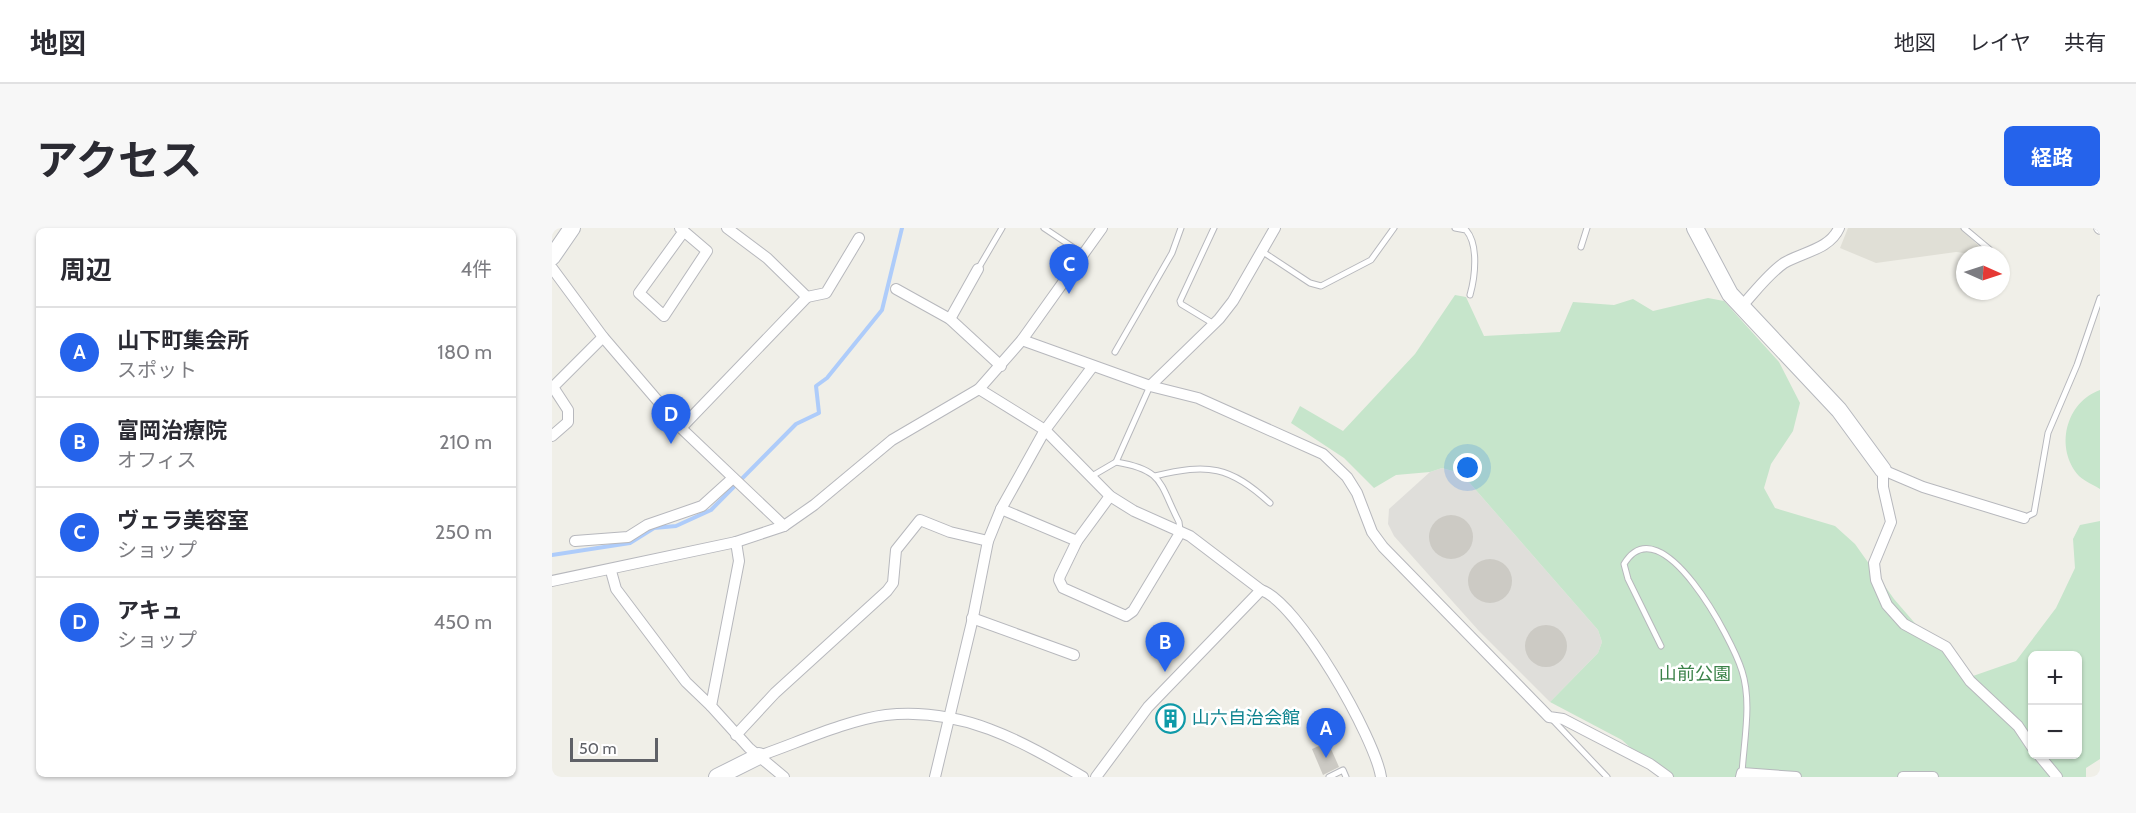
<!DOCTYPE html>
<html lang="ja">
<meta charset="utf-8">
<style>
body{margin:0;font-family:Cabin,"Noto Sans JP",sans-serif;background:#f7f7f7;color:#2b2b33}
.controls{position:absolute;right:18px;bottom:18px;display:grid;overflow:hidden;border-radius:9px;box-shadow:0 2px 4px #0004}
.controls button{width:54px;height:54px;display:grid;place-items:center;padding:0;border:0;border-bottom:2px solid #e1e1e2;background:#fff;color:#2b2b33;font:30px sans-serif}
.compass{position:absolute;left:1404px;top:18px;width:54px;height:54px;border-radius:50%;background:#fff;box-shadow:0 2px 4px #0004;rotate:93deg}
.scale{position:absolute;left:18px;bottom:15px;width:88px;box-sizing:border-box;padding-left:6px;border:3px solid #5f6167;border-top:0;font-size:16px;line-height:21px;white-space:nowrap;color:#5f6167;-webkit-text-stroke:4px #fff;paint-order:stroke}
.you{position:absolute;left:916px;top:240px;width:21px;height:21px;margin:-15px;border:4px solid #fff;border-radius:50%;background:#1a73e8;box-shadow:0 0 0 9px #1a73e833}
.badge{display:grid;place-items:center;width:39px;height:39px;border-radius:50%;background:#2563eb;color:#fff;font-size:20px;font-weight:700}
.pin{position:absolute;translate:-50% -50px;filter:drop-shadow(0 2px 3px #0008)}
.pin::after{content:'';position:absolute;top:32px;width:21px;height:18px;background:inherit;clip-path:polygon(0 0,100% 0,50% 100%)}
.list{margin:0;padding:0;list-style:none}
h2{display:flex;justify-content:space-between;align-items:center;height:78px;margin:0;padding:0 24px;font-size:26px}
h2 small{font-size:20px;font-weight:400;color:#7c7c81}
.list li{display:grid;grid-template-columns:39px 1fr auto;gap:18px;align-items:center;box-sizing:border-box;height:90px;padding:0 24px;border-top:2px solid #e1e1e2}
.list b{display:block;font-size:22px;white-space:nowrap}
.list p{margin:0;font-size:20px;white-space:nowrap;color:#7c7c81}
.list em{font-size:20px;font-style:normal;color:#7c7c81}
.map{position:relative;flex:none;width:1548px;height:549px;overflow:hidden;border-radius:9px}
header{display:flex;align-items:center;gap:36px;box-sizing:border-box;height:84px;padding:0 30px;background:#fff;border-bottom:2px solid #e1e1e2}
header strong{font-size:28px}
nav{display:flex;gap:33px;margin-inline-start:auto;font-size:21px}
.intro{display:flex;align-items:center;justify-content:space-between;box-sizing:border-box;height:144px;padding:0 36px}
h1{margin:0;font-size:42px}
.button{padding:15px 27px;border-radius:9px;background:#2563eb;color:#fff;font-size:21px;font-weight:700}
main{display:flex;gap:36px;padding:0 36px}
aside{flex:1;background:#fff;border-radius:9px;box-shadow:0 2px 4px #0004}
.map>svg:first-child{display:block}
</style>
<header>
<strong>地図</strong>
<nav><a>地図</a><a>レイヤ</a><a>共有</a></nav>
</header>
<div class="intro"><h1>アクセス</h1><a class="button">経路</a></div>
<main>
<aside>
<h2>周辺<small>4件</small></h2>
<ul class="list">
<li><span class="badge">A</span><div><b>山下町集会所</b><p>スポット</p></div><em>180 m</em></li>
<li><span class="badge">B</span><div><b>富岡治療院</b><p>オフィス</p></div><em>210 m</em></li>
<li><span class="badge">C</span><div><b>ヴェラ美容室</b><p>ショップ</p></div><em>250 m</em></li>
<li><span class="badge">D</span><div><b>アキュ</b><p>ショップ</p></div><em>450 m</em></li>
</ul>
</aside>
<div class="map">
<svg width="1548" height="549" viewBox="0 0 1548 549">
<rect width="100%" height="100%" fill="#f0efe8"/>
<path fill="#dfdeda" d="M890,240L904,244L916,253L1046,402L1050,414L1046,425L998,474L927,403L842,308L836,296L837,281L878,244Z"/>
<path fill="#e0dfd6" d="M1296,0H1408L1431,22L1429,27L1404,24L1324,35L1288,20Z"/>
<g fill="#c6e5cb" fill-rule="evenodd">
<path d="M903,67L914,69L932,108L1008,104L1021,74L1062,77L1081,71L1101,83L1156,70L1172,73L1227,134L1248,175L1241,203L1219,236L1212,260L1223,280L1283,298L1303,316L1342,371L1380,415L1385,414L1404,437L1421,448L1464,433L1504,380L1523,340L1521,311L1528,297L1548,293V531L1534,540V549H1111L1070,512L998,474L1046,425L1050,414L1046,402L916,253L904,244L890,240L878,244L844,247L822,260L792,230L739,195L748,178L791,203L863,126ZM1480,428H1526V526H1480Z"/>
<path d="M1548,162V261C1542,257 1532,253 1527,248C1502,220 1514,174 1548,162Z"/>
</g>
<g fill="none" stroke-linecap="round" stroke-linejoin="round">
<path stroke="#aeccfa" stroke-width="4" d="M0,327L78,315L102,300L124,298L159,282L244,196L267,185L264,158L275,150L330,82L350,0"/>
</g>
<g fill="#cccac4">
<circle cx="899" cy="309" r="22"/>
<circle cx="938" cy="353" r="22"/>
<circle cx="994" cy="418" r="21"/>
<path d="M617,475L632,498L622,505L606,483Z"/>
<path d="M776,514L787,539L771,547L760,521Z"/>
</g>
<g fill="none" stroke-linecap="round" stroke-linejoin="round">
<defs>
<g id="lane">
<path d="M492,0L531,26"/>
<path d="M903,0L914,2C927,17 923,49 918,67"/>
<path d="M1412,0L1437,21"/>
<path d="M1029,19L1035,0"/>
<path d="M711,24L758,55L769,58L819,32L842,0"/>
<path d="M426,41L450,0"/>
<path d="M662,96L629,76L628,73L662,0"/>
<path d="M563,124L620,25L629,0"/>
<path d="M564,234C612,242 607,255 627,294L628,302"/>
<path d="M540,248L564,234L598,158"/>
<path d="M603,248C656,235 678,238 718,275"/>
<path d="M1472,290L1482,285L1496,205L1525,137L1548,70"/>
<path d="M1109,418L1076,351L1072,336C1109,275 1181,413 1190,443C1200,474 1192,512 1190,545"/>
<path d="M999,490L1055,549"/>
<path d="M777,549L791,542L794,549"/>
</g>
<g id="street">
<path d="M128,0L155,23L112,88L87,65L132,3"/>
<path d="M1547,0L1548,1"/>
<path d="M0,40L51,109L129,200L232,298"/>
<path d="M344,61L398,91L449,138"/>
<path d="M255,69L274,65L307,10"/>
<path d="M1189,79C1202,65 1216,46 1232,35C1251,24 1278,21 1287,0"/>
<path d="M398,91L426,41"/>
<path d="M470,112L598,158L646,170L771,226L795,249L805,265L820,304L831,319L997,489L1011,491L1098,536L1116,549"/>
<path d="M598,158L667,91L681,73L723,0"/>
<path d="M427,161L493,202L558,268L582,283L638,308L709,362C746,374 823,510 829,549"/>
<path d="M129,200L255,69L215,30L175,0"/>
<path d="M0,208L16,194V182L1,159L51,109"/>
<path d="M558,268L525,313L508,348L507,352L511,360L574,388L581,383L628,305"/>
<path d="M449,281L525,313"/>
<path d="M1472,290L1371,259L1331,242V259L1339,294L1322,335L1324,352L1335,377L1352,396L1394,419L1418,453L1466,498L1480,519"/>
<path d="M23,313L76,309L95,297L150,278L181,250"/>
<path d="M184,314L187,333L159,478L197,520L232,549"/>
<path d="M59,343L64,361L134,454L159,478"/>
<path d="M0,353L184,314L232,298L262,277L340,212L427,161L470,112L550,0"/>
<path d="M420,390L522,427"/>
<path d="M184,507L223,465L335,363L341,355L344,322L368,292L398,304L436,313"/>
<path d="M1486,526L1505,549"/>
<path d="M207,528C245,515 295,492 334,487C410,479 468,512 531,549"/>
<path d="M383,549L420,394L436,313L449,281L493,202L541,138"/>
<path d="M544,549L596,479L709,362"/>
<path d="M1189,549L1190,545L1244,549"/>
<path d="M1351,549H1381"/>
</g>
<g id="secondary">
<path d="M1143,0L1178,66L1287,182L1331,242"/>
<path d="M0,29L20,0"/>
<path d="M165,549L207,528"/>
</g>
</defs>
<use href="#lane" stroke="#b7b8bd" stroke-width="7"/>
<use href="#street" stroke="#b7b8bd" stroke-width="12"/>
<use href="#secondary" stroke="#b6b8be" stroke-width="18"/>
<use href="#lane" stroke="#fff" stroke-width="5"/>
<use href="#street" stroke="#fff" stroke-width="10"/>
<use href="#secondary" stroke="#fff" stroke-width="16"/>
</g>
<defs>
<symbol id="building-ring" viewBox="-11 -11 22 22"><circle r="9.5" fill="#fff" stroke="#0f9aa8" stroke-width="1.5"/><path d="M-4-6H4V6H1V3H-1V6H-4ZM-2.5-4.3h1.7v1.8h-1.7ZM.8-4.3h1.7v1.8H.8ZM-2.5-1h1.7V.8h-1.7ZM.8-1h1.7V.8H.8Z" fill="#0f9aa8"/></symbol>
</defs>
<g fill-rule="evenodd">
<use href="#building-ring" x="602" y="474" width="33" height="33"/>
</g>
<g text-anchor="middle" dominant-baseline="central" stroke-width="5" stroke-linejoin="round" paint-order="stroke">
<g font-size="18" fill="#3b8249" stroke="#fff">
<text x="1143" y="446">山前公園</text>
</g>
<g font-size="18" fill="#0d838f" stroke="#fff" text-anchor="start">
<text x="640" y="490">山六自治会館</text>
</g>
</g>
</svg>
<div class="controls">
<button>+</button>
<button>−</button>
</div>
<svg class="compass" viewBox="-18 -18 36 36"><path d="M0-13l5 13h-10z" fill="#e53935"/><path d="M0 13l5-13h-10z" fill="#7c7c81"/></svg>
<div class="scale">50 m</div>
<div class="you"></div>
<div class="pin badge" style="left:774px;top:530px">A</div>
<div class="pin badge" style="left:613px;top:444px">B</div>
<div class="pin badge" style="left:517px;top:66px">C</div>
<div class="pin badge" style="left:119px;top:216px">D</div>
</div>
</main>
